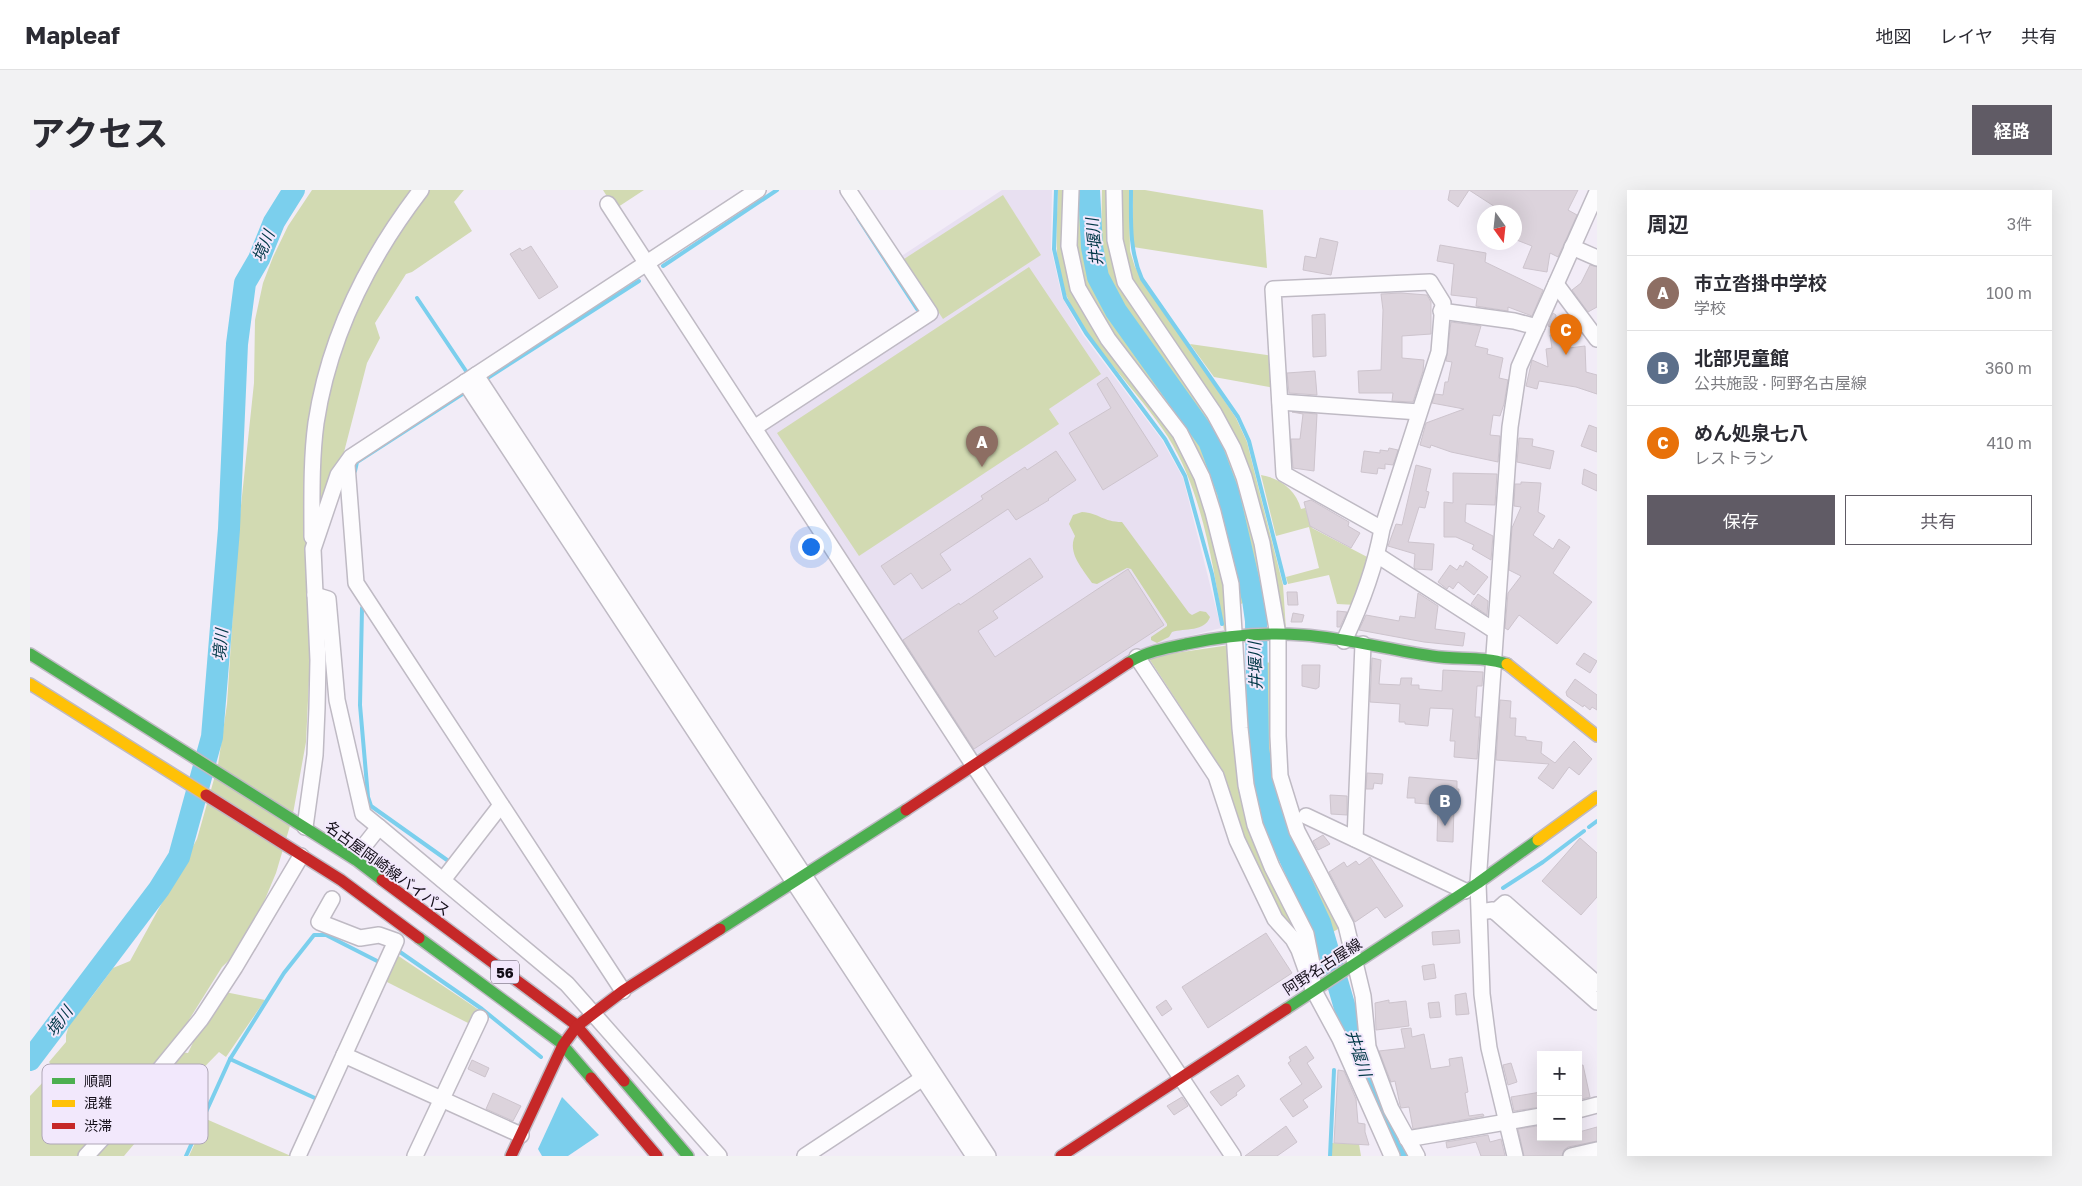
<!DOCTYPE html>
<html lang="ja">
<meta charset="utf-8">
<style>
body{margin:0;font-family:"Golos Text","Noto Sans JP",sans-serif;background:#f2f2f3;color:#2b2b33}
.controls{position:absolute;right:15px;bottom:15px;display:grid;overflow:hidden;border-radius:0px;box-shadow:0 5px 20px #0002}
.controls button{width:45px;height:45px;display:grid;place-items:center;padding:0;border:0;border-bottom:1px solid #e1e1e2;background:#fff;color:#2b2b33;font:25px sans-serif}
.compass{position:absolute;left:1447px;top:15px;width:45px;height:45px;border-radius:50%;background:#fff;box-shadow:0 5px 20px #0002;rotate:165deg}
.you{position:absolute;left:780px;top:356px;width:18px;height:18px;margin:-12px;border:4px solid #fff;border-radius:50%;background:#1a73e8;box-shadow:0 0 0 8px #1a73e833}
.badge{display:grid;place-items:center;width:32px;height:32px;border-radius:50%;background:#605b65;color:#fff;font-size:16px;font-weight:700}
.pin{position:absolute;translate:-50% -41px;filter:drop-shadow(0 1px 2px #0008)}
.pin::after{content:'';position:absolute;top:26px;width:18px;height:15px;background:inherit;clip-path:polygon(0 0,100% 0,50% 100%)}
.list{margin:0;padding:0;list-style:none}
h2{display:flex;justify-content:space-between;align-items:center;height:65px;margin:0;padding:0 20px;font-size:21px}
h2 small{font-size:16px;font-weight:400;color:#7c7c81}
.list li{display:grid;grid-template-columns:32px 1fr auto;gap:15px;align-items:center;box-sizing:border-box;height:75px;padding:0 20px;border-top:1px solid #e1e1e2}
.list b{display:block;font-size:19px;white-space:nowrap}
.list p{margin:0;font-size:16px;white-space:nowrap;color:#7c7c81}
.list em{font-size:16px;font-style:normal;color:#7c7c81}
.actions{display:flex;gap:10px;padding:15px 20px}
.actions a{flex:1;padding:11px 0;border:1px solid #605b65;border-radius:0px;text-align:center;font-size:18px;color:#605b65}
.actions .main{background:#605b65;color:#fff}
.map{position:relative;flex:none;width:1567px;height:966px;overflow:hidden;border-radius:0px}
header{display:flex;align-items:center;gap:30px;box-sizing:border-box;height:70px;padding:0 25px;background:#fff;border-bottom:1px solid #e1e1e2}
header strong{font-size:24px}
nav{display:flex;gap:28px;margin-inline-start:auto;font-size:18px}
.intro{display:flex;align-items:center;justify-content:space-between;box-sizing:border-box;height:120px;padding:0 30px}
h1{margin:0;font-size:35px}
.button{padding:12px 22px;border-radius:0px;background:#605b65;color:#fff;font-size:18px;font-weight:700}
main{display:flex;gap:30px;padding:0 30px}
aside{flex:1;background:#fff;border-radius:0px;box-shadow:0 5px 20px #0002}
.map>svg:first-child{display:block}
</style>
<header>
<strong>Mapleaf</strong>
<nav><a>地図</a><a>レイヤ</a><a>共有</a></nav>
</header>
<div class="intro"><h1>アクセス</h1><a class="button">経路</a></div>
<main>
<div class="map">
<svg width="1567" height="966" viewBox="0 0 1567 966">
<rect width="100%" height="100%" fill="#f2ecf7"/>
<path fill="#e8e0f1" d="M972,0H1022L1021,58L1032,107L1053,145L1132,250L1153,288L1191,438L1136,452L945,565L733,240L907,124L870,67Z"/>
<g fill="#d2dab2">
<path d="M282,0H384L294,179L276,552L262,629L246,683L228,726L212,758L192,777L142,857L51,966H0V906L15,890L18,892L22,876L19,872L36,852V845L43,823L60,809L83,778L100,771L167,649L188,575L197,514L208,344L224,193L225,130L233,93L243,67L258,36Z"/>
<path d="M396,0H434L424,12L442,41L382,82L376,84L345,133L350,148L337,173L313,266L285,343L289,233L311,152L330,104Z"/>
<path d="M573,0H614L585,19Z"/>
<path d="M1028,0H1038L1037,73L1158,264L1198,394L1199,439L1194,440C1183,376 1173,303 1138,247C1108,200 1062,160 1038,109C1022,75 1027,36 1028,0Z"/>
<path d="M1044,0H1055C1053,29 1051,58 1060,86C1078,142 1141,196 1172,248C1196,290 1209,363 1217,411L1205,417L1176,288L1067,127L1045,73Z"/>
<path d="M1072,0H1081L1083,60L1182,225L1212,293L1239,414L1229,413L1227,410L1201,298L1186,257L1172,230L1095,119L1079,91L1071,55Z"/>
<path d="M1087,0H1099L1100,61L1105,77L1206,228L1217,252L1253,395L1256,440H1253L1216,285L1100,93L1092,70Z"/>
<path d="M1103,0H1115L1233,20L1237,78L1103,57Z"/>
<path d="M973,5L1011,65L913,129L874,69Z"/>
<path d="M999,77L1071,184L1019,219L1029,234L829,366L747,243Z"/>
<path d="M1160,154L1243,166L1245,198L1184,187Z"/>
<path d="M1231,285C1250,288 1266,300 1271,319L1275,318L1282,338L1341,369L1327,415L1307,414L1299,385L1258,394L1256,387L1289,378L1279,337L1246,346Z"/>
<path d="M1200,455L1212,601L1275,759L1253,726L1213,644L1194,583L1118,467Z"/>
<path d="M1244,472V558L1310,738L1299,744L1250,639L1257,637L1256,634L1249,635C1236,598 1233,562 1231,523C1230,507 1228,489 1232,473Z"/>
<path d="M367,765L449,820L442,835L355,791Z"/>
<path d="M195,802L235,810L196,867L189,862L139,913L94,966H62L149,862L158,863L170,838Z"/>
<path d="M176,929L261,966H159Z"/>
<path d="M1302,953L1329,954L1331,966H1301Z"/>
</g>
<path fill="#ccd5a8" d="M1052,322C1069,323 1073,332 1092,332L1159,423L1162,425L1170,421L1176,422L1180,427C1175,442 1155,438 1142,442L1139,447L1127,453L1121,450V447L1137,436V434L1101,379L1097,378L1067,394L1062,393C1053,379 1037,363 1045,346L1039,334L1043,325Z"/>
<path fill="#7bcfed" d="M532,907L569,945L538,966H512L508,959Z"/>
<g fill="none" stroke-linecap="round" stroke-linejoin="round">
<g stroke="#7bcfed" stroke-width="4">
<path d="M1026,0L1024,59L1035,108L1056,143L1135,249L1155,286L1182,384L1192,434"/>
<path d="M1101,0C1101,31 1099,60 1112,89L1208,227L1219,251L1255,393"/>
<path d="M828,28L887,119"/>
<path d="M633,76L747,0"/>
<path d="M387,108L436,181"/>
<path d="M456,189L609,91"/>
<path d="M325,281L327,272L437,201"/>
<path d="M332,418L330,515L338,607L341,616L417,670"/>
<path d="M1559,637L1567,631"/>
<path d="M1246,638L1256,635"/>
<path d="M1473,698L1513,672L1554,641"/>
<path d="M370,762L452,819L511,867"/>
<path d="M200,869L287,909"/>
<path d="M156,966L200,869L254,783L284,745H296L351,773"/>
<path d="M1300,966L1304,880"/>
</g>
<g stroke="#7bcfed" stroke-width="22">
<path d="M1059,0L1062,57L1068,87L1086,121L1179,251L1198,302L1223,410L1226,431L1228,559L1238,613L1246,638L1290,733L1335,886L1374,966"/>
<path d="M0,870L129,699L149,667L182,547L199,339L207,154L215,93L229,69L244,32L264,0"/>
</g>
</g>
<g fill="#dcd3dc" stroke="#cdc4cd">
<path d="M1420,0H1548L1538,20L1547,25L1528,67L1520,63L1517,82L1493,78L1502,56L1484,49V22H1473L1439,0L1428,17L1418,10Z"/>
<path d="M1290,48L1308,52L1301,85L1273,80L1275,66L1286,68Z"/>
<path d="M1410,55L1456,63L1455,72L1513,100L1502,126L1478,117V121L1446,116L1447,108L1421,105L1424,74L1407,71Z"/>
<path d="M501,56L528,97L509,109L480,64L490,58L492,61Z"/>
<path d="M1560,75L1567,77V117L1558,122L1542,100L1551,93Z"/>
<path d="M1371,103L1397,105L1401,112V144L1372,146V168L1394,170L1393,181L1383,212L1362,211L1363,203H1329L1328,181L1351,180L1353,120L1351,104Z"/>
<path d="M1523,123L1526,125L1525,139L1518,136Z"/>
<path d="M1295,124L1296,166L1283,167L1282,125Z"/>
<path d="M1421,132L1451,136L1445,156L1458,159L1457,164L1473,168L1469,188L1478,190L1474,214L1470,226L1463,225L1460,245L1470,246L1468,272L1421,262L1401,255L1400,258L1390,255L1396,233L1434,219L1402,213L1405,204L1413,205L1415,192H1418L1422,172L1416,171Z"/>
<path d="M1531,144L1532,155L1539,154V158L1555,156L1556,182L1567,185V204L1546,197L1509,191L1507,199L1496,196L1502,170L1518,177L1516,159L1522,158L1520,145Z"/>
<path d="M1285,181L1287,205L1259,203L1257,183Z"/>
<path d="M1077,187L1128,266L1073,300L1039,243L1081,218L1067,194Z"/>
<path d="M1262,222L1287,224L1284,281L1263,278L1261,249H1270L1273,224Z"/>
<path d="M1559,235L1567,238V262L1551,256Z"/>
<path d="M1489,248L1503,249L1502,256L1524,261L1520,279L1487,272Z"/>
<path d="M1359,258L1368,260L1363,275L1355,274V279L1348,278L1347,284L1331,282L1334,261L1350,263V260L1358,261Z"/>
<path d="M1026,261L1046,290L1018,309L1019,310L986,330L978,319L910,364L921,380L892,399L881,383L864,395L851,376L953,309L951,306L995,277L997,280Z"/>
<path d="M1386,275L1401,279L1396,301L1399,302L1395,318L1389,317L1378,352L1404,354L1402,380L1385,379L1384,377L1385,364L1358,356L1366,334L1372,335Z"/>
<path d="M1554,279L1567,285V301L1552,294Z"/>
<path d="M1423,283L1467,284L1465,315L1436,314L1435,332L1463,346L1461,370L1442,359L1444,355L1426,347H1414V312L1423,313Z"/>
<path d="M1491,292L1511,293L1508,322L1515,326L1503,345L1523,359L1529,349L1540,357L1523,383L1562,412L1527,454L1489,425L1478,440L1475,438L1478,403L1491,386L1479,380L1482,338L1491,317L1484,316L1485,294H1491Z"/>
<path d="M1281,310L1319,332L1318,336L1330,343L1321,358L1280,336L1274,312Z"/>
<path d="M1000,368L1013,387L963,421L968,428L948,441L965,467L1098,379L1134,435L944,559L873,450L929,413L930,415Z"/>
<path d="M1436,371L1458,387L1444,405L1428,392L1423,399L1419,396L1417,399L1408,392L1420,375L1427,380L1430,375L1433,377Z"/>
<path d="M1257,402H1267L1268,415H1258Z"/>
<path d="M1388,403L1408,416L1405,439L1435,443L1433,456L1394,452L1329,440L1336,425L1369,431L1370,426L1385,428Z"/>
<path d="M1448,404L1458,411L1457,425L1441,414Z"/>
<path d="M1307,421L1317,422L1310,437H1307Z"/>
<path d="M1263,423L1274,425L1272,432H1261Z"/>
<path d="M1554,463L1567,471L1560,483L1546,474Z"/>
<path d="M1342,468L1351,470L1349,494L1370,495L1371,488H1382L1381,495H1389V499L1412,501L1413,480L1453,482L1452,496H1447L1445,527H1450L1447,569L1424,567L1425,551H1420L1423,519L1400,518L1398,536L1375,534V532H1369L1370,514L1340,512Z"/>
<path d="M1272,475H1290L1289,497L1286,499L1272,496Z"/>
<path d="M1545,489L1567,505V520L1562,517L1560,520L1554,515L1553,517L1537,506L1536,502Z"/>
<path d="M1470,510L1481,511L1480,528H1486L1485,546L1496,547V550L1512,552L1511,563L1525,573L1544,551L1562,569L1549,585L1539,577L1523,599L1508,588L1519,574L1466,570Z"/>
<path d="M1337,583L1353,584L1352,594L1344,593L1343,599H1336Z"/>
<path d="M1379,587L1427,591V599H1429L1428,609H1426L1424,616L1423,652L1407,651L1408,615L1385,613V608H1377Z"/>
<path d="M1300,605L1317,606V625L1301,624Z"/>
<path d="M1293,645L1300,654L1288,660L1283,651Z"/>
<path d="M1550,648L1567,663V707L1551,725L1512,691Z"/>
<path d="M1340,667L1373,716L1355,728L1347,717L1325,732L1299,682L1314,672L1317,677L1326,671L1329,675Z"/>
<path d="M1429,740L1430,753L1403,755L1402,742Z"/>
<path d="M1236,743L1262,783L1178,838L1152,797Z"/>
<path d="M1404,774L1406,788L1394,790L1392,776Z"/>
<path d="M1436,803L1439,824L1426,825L1425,805Z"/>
<path d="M1136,810L1142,819L1132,826L1126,817Z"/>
<path d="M1359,810V813L1376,811L1379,836L1346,840L1345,813Z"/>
<path d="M1409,812L1411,827L1400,828L1398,813Z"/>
<path d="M1381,838L1382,847L1394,844L1401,879L1420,876L1419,869L1432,867L1438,902L1435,903L1439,926L1453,924L1454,926L1383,939L1379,917L1371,918L1370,915L1365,891L1361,892L1349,861L1375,858L1371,839Z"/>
<path d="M1276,856L1284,868L1277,873L1292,897L1273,910L1278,917L1263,927L1250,909L1272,894L1258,873L1261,871L1259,867Z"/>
<path d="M442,870L459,878L455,887L438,879Z"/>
<path d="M1481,873L1487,892L1478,895L1473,875Z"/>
<path d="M1553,875L1560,907L1548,910V876Z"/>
<path d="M1308,880L1314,881L1326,909L1328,933L1335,934V942L1339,955L1304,953Z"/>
<path d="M1208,885L1215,896L1206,903L1207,905L1191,916L1180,902Z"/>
<path d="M1511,902V917L1484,921L1481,907Z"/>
<path d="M463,903L491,916L483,931L456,919Z"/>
<path d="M1152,907L1158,916L1144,925L1137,916Z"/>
<path d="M1256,936L1267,952L1247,966H1215Z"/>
<path d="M1507,936L1511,947H1550L1549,942L1567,937V951L1538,957L1534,960L1532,966H1494L1488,939Z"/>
<path d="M1458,945L1460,952L1471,949L1475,966H1451L1446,952L1417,958L1416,952Z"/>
</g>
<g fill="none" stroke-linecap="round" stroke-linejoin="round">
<defs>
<g id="street">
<path d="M1041,0L1039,56L1048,98L1078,149L1150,243L1172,287L1183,322L1201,394L1210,538L1216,595L1225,635L1242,677L1276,744L1282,774L1283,799"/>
<path d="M1084,0L1085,50L1095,92L1184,223L1203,258L1214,287L1232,353L1248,445V546L1250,586L1267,641L1316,735L1333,806L1338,857L1361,919L1387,966"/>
<path d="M578,14L944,576L1203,966"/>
<path d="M1542,57L1567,68"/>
<path d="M1526,94L1567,149"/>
<path d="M1411,121L1484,131L1507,137"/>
<path d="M446,185L958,966"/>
<path d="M435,192L944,966"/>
<path d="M1250,212L1389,222"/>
<path d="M724,238L900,123L818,0"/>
<path d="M317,275L326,393L593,801"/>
<path d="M282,347C282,310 281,270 286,233C299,147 338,69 391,0"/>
<path d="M1347,365L1465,441"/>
<path d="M285,405L298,409L307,510L333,624L349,637L334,656"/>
<path d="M1314,451C1331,415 1345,378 1352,339L1409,162L1413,113L1400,92L1243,99L1254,284L1352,339"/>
<path d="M1107,467L1186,586L1207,650L1245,729L1263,749L1269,760L1283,799L1310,849L1362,966"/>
<path d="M1276,626L1435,701"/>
<path d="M275,637L285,565L287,518L288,470L283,359L308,285L321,267L728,0"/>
<path d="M349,637L537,794L689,966"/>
<path d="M1325,649L1333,454"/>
<path d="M413,690L471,615"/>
<path d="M1450,722L1463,720L1567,812"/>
<path d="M1465,722L1475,713L1567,794"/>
<path d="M314,865L491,945"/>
<path d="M1548,920L1567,915"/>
<path d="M1377,949L1511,926"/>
<path d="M56,966L81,939L171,829L205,777L271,666"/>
<path d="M268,966L366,751L349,745L330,748L289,732L302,709"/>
<path d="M385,966L450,828"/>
<path d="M775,966L893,888"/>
<path d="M1485,966L1459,858L1452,804L1448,693L1480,237L1489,177L1567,2"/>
<path d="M1541,966L1567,960"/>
</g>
<g id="fast">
<path d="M0,464L326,670L352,690"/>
<path d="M1098,473C1115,462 1136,458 1156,454C1194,446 1234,442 1273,445C1317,448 1359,460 1402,466C1427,470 1453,466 1477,474"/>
<path d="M690,739L876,620"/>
<path d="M389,748L530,852L561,888"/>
<path d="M1256,819L1448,693L1508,650"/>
<path d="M594,891L658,966"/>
</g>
<g id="slow">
<path d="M1477,474L1567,546"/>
<path d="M0,494L176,605"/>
<path d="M1508,650L1567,607"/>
</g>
<g id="jam">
<path d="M176,605L311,690L389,748"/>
<path d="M876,620L1098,473"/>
<path d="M352,690L545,834L594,891"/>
<path d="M561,888L627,966"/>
<path d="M481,966L533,855L547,836L593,801L690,739"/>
<path d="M1031,966L1256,819"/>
</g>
</defs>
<use href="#street" stroke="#bfbac4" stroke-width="18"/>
<use href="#fast" stroke="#bfbac4" stroke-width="14"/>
<use href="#slow" stroke="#bfbac4" stroke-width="14"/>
<use href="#jam" stroke="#bfbac4" stroke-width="14"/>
<use href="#street" stroke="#fdfcfe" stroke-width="15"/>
<use href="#fast" stroke="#4caf50" stroke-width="11"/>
<use href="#slow" stroke="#ffc107" stroke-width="11"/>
<use href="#jam" stroke="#c62828" stroke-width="11"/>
</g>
<g text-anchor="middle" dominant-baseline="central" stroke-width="4" stroke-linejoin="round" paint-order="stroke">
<rect fill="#f2e8fc" stroke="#554f5c" stroke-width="1" x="461" y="770.5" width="28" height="23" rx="4"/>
<g font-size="14" font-weight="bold" fill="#120d17">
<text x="475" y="782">56</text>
</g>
<g font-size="15" fill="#120d17" stroke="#f2e8fc">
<text transform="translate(358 678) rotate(36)">名古屋岡崎線バイパス</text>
<text transform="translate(1292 776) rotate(-33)">阿野名古屋線</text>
</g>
<g font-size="16" font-style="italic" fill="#003747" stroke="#f2e8fc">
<text transform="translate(1064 52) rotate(-96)">井堰川</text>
<text transform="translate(233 56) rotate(-67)">境川</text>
<text transform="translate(190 455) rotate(-85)">境川</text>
<text transform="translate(1225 476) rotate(-92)">井堰川</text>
<text transform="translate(29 831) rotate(-53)">境川</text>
<text transform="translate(1329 863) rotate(72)">井堰川</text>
</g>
</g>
<rect x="12" y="874" width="166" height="80" rx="8" fill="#f2e8fc" stroke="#afa6b7" stroke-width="1"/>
<rect x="22" y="888" width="23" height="6" fill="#4caf50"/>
<rect x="22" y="910" width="23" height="7" fill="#ffc107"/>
<rect x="22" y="933" width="23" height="6" fill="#c62828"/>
<g font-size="14" fill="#120d17">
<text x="54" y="896">順調</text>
<text x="54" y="918">混雑</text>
<text x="54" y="941">渋滞</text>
</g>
</svg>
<div class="controls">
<button>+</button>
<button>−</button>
</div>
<svg class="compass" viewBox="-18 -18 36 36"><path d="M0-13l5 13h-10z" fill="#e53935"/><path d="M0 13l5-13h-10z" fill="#7c7c81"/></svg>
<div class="you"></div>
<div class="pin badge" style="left:952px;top:277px;background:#8d6e63">A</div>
<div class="pin badge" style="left:1415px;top:636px;background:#5c6f8a">B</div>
<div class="pin badge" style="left:1536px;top:165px;background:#e8710a">C</div>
</div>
<aside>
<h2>周辺<small>3件</small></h2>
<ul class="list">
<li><span class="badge" style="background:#8d6e63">A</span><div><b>市立沓掛中学校</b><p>学校</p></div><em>100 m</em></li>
<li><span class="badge" style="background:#5c6f8a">B</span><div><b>北部児童館</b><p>公共施設 · 阿野名古屋線</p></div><em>360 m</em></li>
<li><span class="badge" style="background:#e8710a">C</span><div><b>めん処泉七八</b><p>レストラン</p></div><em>410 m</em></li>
</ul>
<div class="actions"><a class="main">保存</a><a>共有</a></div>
</aside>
</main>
